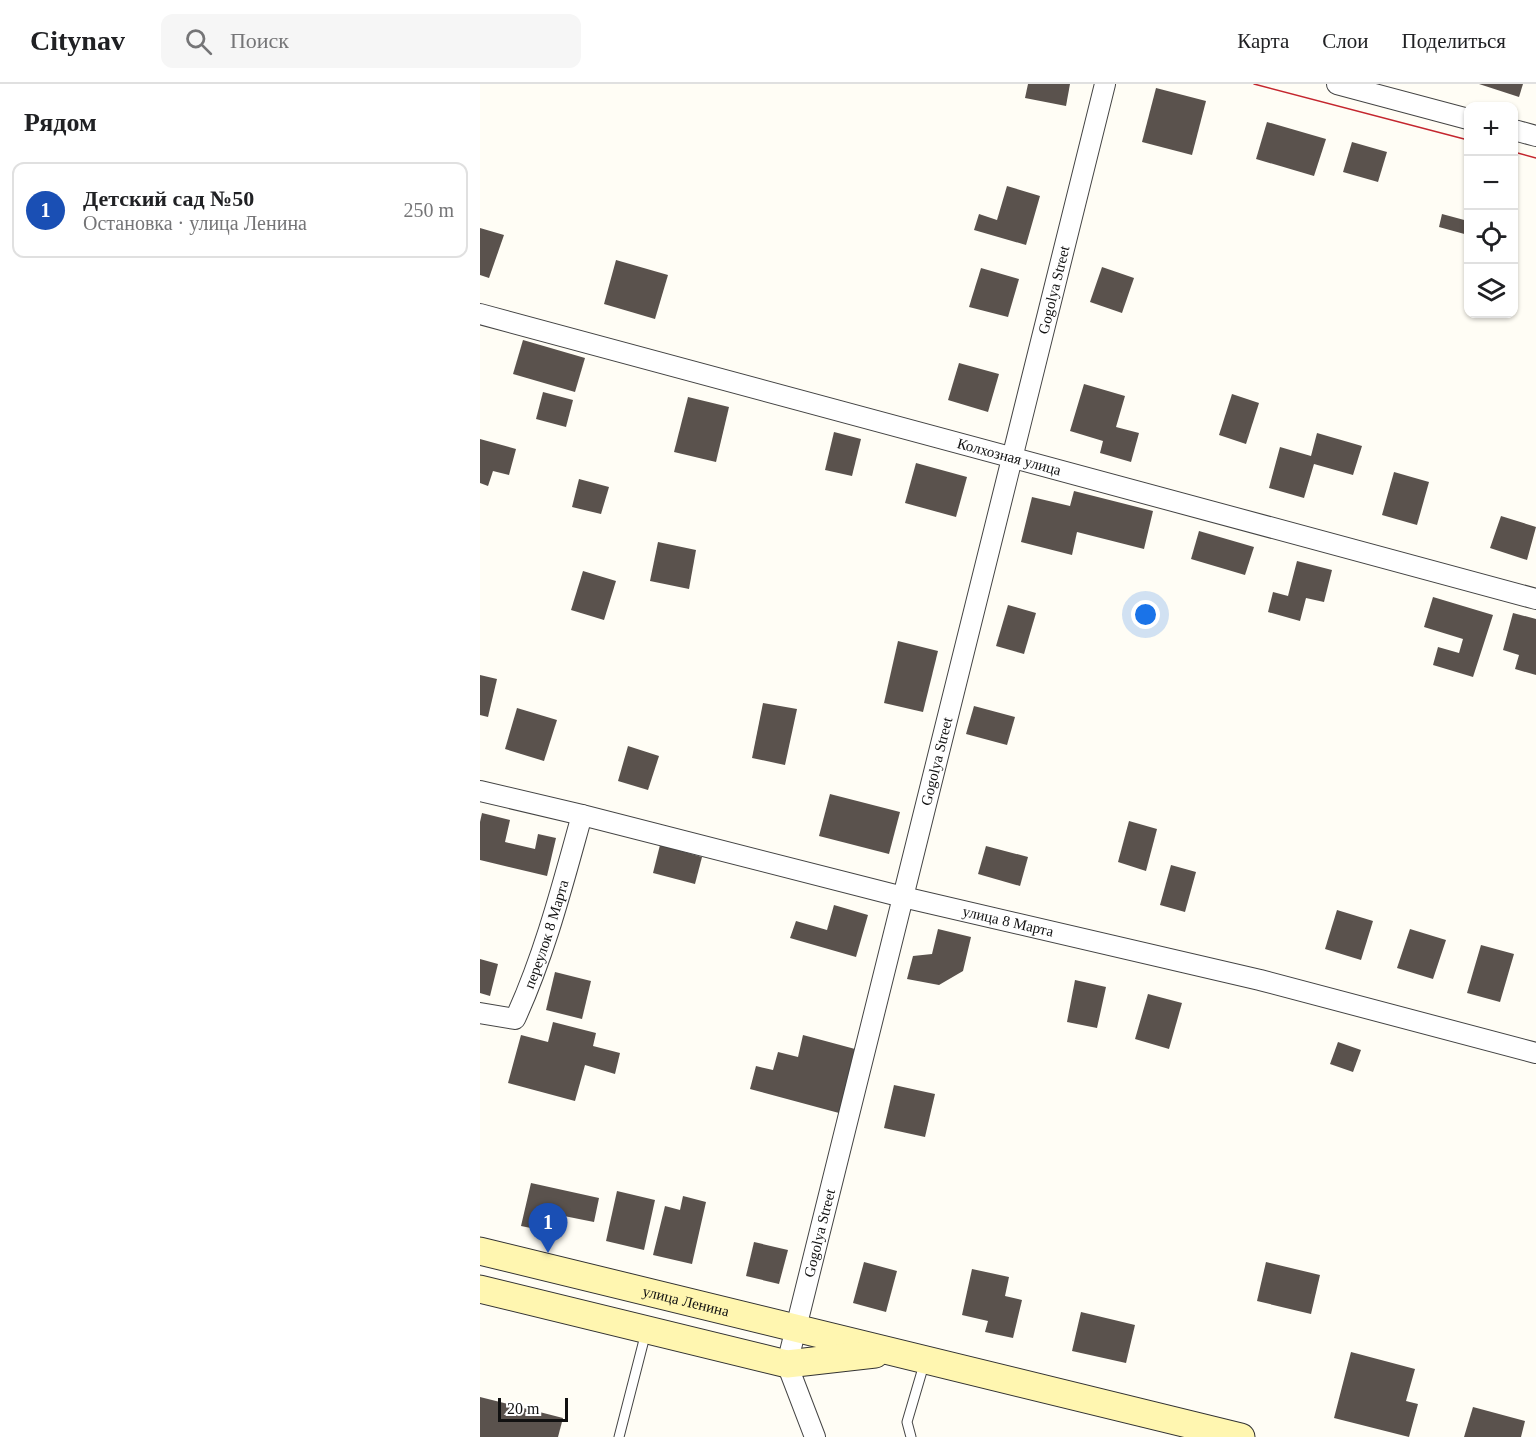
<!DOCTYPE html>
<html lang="ru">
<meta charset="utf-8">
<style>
body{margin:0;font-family:"Times New Roman",serif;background:#f6f6f6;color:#202124}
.controls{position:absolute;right:18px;top:18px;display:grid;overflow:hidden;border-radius:12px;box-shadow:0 2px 4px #0004}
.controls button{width:54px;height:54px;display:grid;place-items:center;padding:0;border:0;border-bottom:2px solid #e0e0e0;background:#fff;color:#202124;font:30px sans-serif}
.scale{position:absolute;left:18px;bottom:15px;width:70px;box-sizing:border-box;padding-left:6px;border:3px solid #111;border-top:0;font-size:16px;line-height:21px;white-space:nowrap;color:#111;-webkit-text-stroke:4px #fff;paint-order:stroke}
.you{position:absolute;left:666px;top:531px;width:21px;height:21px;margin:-15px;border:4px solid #fff;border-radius:50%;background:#1a73e8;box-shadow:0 0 0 9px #1a73e833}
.badge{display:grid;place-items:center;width:39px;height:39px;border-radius:50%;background:#2563eb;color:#fff;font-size:20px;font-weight:700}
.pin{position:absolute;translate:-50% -50px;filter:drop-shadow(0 2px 3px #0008)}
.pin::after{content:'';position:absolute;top:32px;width:21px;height:18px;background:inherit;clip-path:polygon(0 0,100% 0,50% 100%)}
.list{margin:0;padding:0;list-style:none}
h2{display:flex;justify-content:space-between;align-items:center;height:78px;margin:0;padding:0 24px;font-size:26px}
h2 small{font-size:20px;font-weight:400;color:#757577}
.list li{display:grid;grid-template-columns:39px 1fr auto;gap:18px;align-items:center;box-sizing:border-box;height:96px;margin:0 12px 12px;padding:0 12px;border:2px solid #e0e0e0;border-radius:12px}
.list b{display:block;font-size:22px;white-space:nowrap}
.list p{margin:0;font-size:20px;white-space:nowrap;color:#757577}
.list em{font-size:20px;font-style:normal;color:#757577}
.icon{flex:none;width:33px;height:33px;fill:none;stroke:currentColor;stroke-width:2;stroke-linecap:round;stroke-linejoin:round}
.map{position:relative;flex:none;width:1056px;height:1353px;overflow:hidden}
header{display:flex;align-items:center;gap:36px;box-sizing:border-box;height:84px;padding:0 30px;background:#fff;border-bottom:2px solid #e0e0e0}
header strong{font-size:28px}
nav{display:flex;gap:33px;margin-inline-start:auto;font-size:21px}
.search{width:420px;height:54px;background:#f6f6f6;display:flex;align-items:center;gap:15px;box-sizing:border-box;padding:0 21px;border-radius:12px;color:#757577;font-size:22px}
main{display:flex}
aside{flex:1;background:#fff}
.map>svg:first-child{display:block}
</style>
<header>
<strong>Citynav</strong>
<div class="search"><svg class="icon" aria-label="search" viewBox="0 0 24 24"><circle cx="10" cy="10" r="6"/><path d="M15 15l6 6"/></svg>Поиск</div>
<nav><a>Карта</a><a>Слои</a><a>Поделиться</a></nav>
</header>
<main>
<aside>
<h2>Рядом<small></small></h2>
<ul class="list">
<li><span class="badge" style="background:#1a4fb4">1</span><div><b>Детский сад №50</b><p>Остановка · улица Ленина</p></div><em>250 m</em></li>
</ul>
</aside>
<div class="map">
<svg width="1056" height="1353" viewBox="0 0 1056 1353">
<rect width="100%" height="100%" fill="#fffdf5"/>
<g fill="#5a524d">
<path d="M548,0H590L586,22L545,14Z"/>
<path d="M999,0H1043L1039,13Z"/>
<path d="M676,4L726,17L712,71L662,58Z"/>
<path d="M787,38L846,55L834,92L776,75Z"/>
<path d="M872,58L907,68L898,98L863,88Z"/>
<path d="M527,102L560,112L546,161L494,146L499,130L517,136Z"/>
<path d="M962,130L988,137V151L959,143Z"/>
<path d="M0,144L24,151L9,194L0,191Z"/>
<path d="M136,176L188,191L175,235L124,220Z"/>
<path d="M622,183L654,194L642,229L610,218Z"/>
<path d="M501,184L539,195L528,233L489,223Z"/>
<path d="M43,256L105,274L95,308L33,290Z"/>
<path d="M479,279L519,290L508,328L468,316Z"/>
<path d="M604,300L645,312L636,343L659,349L651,378L620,369L623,357L590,347Z"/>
<path d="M63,308L93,316L86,343L56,335Z"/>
<path d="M752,310L779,319L766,360L739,351Z"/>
<path d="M208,313L249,323L236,378L194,368Z"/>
<path d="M354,348L381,355L372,392L345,386Z"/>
<path d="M837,349L882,362L873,391L834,380L824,414L789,404L800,363L831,372Z"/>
<path d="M0,355L36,365L29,391L13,387L8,402L0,399Z"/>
<path d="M436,379L487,393L476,433L425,419Z"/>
<path d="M914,388L949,398L937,441L902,431Z"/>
<path d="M99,395L129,403L121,430L92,423Z"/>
<path d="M594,407L673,427L664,465L597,448L592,471L541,458L552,413L590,422Z"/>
<path d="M1021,432L1056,443L1047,476L1010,464Z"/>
<path d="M719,447L774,463L765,491L711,475Z"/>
<path d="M178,458L216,466L209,505L170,497Z"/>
<path d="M817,477L852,486L844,518L826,514L820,537L788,528L793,508L808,512Z"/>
<path d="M103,487L136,497L124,536L91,526Z"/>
<path d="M953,513L1013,531L993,593L953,581L958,563L979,569L983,555L944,543Z"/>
<path d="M528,521L556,529L544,570L516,562Z"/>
<path d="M1033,529L1056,535V591L1035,585L1039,571L1023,566Z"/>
<path d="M418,557L458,567L443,628L404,619Z"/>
<path d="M0,591L17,595L8,633L0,631Z"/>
<path d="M283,619L317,625L305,681L272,674Z"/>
<path d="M494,622L535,633L527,661L486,650Z"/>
<path d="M37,624L77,636L64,677L25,665Z"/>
<path d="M148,662L179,672L168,706L138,697Z"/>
<path d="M350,710L420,728L409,770L339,752Z"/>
<path d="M2,729L30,736L25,758L55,765L58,750L76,754L67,792L0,776V738Z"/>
<path d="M649,737L677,745L666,787L638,778Z"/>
<path d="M180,761L222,773L215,800L173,789Z"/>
<path d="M506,762L548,773L540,802L498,790Z"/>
<path d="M691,781L716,788L705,828L680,821Z"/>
<path d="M354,821L388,831L376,873L310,854L316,837L347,846Z"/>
<path d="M857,826L893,837L881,876L845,865Z"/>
<path d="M458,845L491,853L483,887L459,901L427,895L433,872L452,870Z"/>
<path d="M930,845L966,856L953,895L917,884Z"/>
<path d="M1001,861L1034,870L1020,918L987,909Z"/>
<path d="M0,875L18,880L10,912L0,909Z"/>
<path d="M75,888L111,897L102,935L66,926Z"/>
<path d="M595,896L626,903L617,944L587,938Z"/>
<path d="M668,910L702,919L689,965L655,955Z"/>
<path d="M73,938L116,949L113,962L140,969L135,990L105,981L95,1017L28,999L41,951L68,958Z"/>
<path d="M323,951L375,965L359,1029L270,1005L276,982L293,986L298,968L318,973Z"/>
<path d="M858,958L881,966L873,988L850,980Z"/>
<path d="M414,1001L455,1010L445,1053L404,1044Z"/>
<path d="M51,1099L119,1114L114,1138L84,1132L80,1150L41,1142Z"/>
<path d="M137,1107L175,1116L164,1166L126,1157Z"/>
<path d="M203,1112L226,1118L212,1180L173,1171L185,1122L200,1126Z"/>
<path d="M274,1158L308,1166L299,1200L266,1192Z"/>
<path d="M384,1178L417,1187L406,1228L373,1219Z"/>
<path d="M786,1178L840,1191L831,1230L777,1217Z"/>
<path d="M492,1185L529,1193L525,1212L542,1216L533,1254L505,1248L508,1237L482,1231Z"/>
<path d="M601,1228L655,1241L646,1279L592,1267Z"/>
<path d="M871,1268L935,1285L926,1317L938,1320L929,1353L854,1334Z"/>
<path d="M0,1313L83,1334L78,1353H0Z"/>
<path d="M993,1323L1045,1337L1041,1353H984Z"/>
</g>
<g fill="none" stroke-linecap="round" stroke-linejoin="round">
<defs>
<g id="lane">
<path d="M139,1353L166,1248"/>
<path d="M431,1353L427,1338L445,1277"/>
</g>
<g id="street">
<path d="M857,0L988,35"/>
<path d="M1034,46L1056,52"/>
<path id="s1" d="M0,230L1056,515"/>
<path id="s2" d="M0,707L102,731L423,813L780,896L1056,969"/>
<path id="s3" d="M0,929L35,935C65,870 83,799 102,731"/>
<path id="s4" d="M335,1353L307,1280L625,0"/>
</g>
<g id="secondary">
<path id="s5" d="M0,1167L761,1353"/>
<path d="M0,1205L307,1280L395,1270"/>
</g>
</defs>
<use href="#lane" stroke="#444" stroke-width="11"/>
<use href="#street" stroke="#444" stroke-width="22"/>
<use href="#secondary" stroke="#333" stroke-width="29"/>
<use href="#lane" stroke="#fff" stroke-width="9"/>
<use href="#street" stroke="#fff" stroke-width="20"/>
<use href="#secondary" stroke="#fff6b0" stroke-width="27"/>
<g stroke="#c4262e" stroke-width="1.5">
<path d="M774,0L988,56"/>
<path d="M1034,68L1056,74"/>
</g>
</g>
<g text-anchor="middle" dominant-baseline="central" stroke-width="6" stroke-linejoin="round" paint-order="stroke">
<g font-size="15" fill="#111" stroke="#fff">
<text stroke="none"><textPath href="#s4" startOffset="1185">Gogolya Street</textPath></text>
<text stroke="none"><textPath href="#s1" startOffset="548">Колхозная улица</textPath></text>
<text stroke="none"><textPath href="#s4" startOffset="699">Gogolya Street</textPath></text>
<text stroke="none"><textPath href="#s2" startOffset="544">улица 8 Марта</textPath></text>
<text stroke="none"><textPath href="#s3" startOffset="126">переулок 8 Марта</textPath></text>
<text stroke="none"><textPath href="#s4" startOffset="213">Gogolya Street</textPath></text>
<text stroke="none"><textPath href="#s5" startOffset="212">улица Ленина</textPath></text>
</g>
</g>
</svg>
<div class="controls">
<button>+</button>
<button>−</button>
<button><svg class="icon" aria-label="locate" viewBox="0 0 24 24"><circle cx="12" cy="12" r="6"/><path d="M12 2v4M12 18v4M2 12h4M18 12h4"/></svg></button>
<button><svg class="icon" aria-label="layers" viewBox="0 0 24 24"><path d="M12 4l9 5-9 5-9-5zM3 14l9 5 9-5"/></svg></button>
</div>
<div class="scale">20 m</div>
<div class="you"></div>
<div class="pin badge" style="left:68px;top:1169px;background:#1a4fb4">1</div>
</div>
</main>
